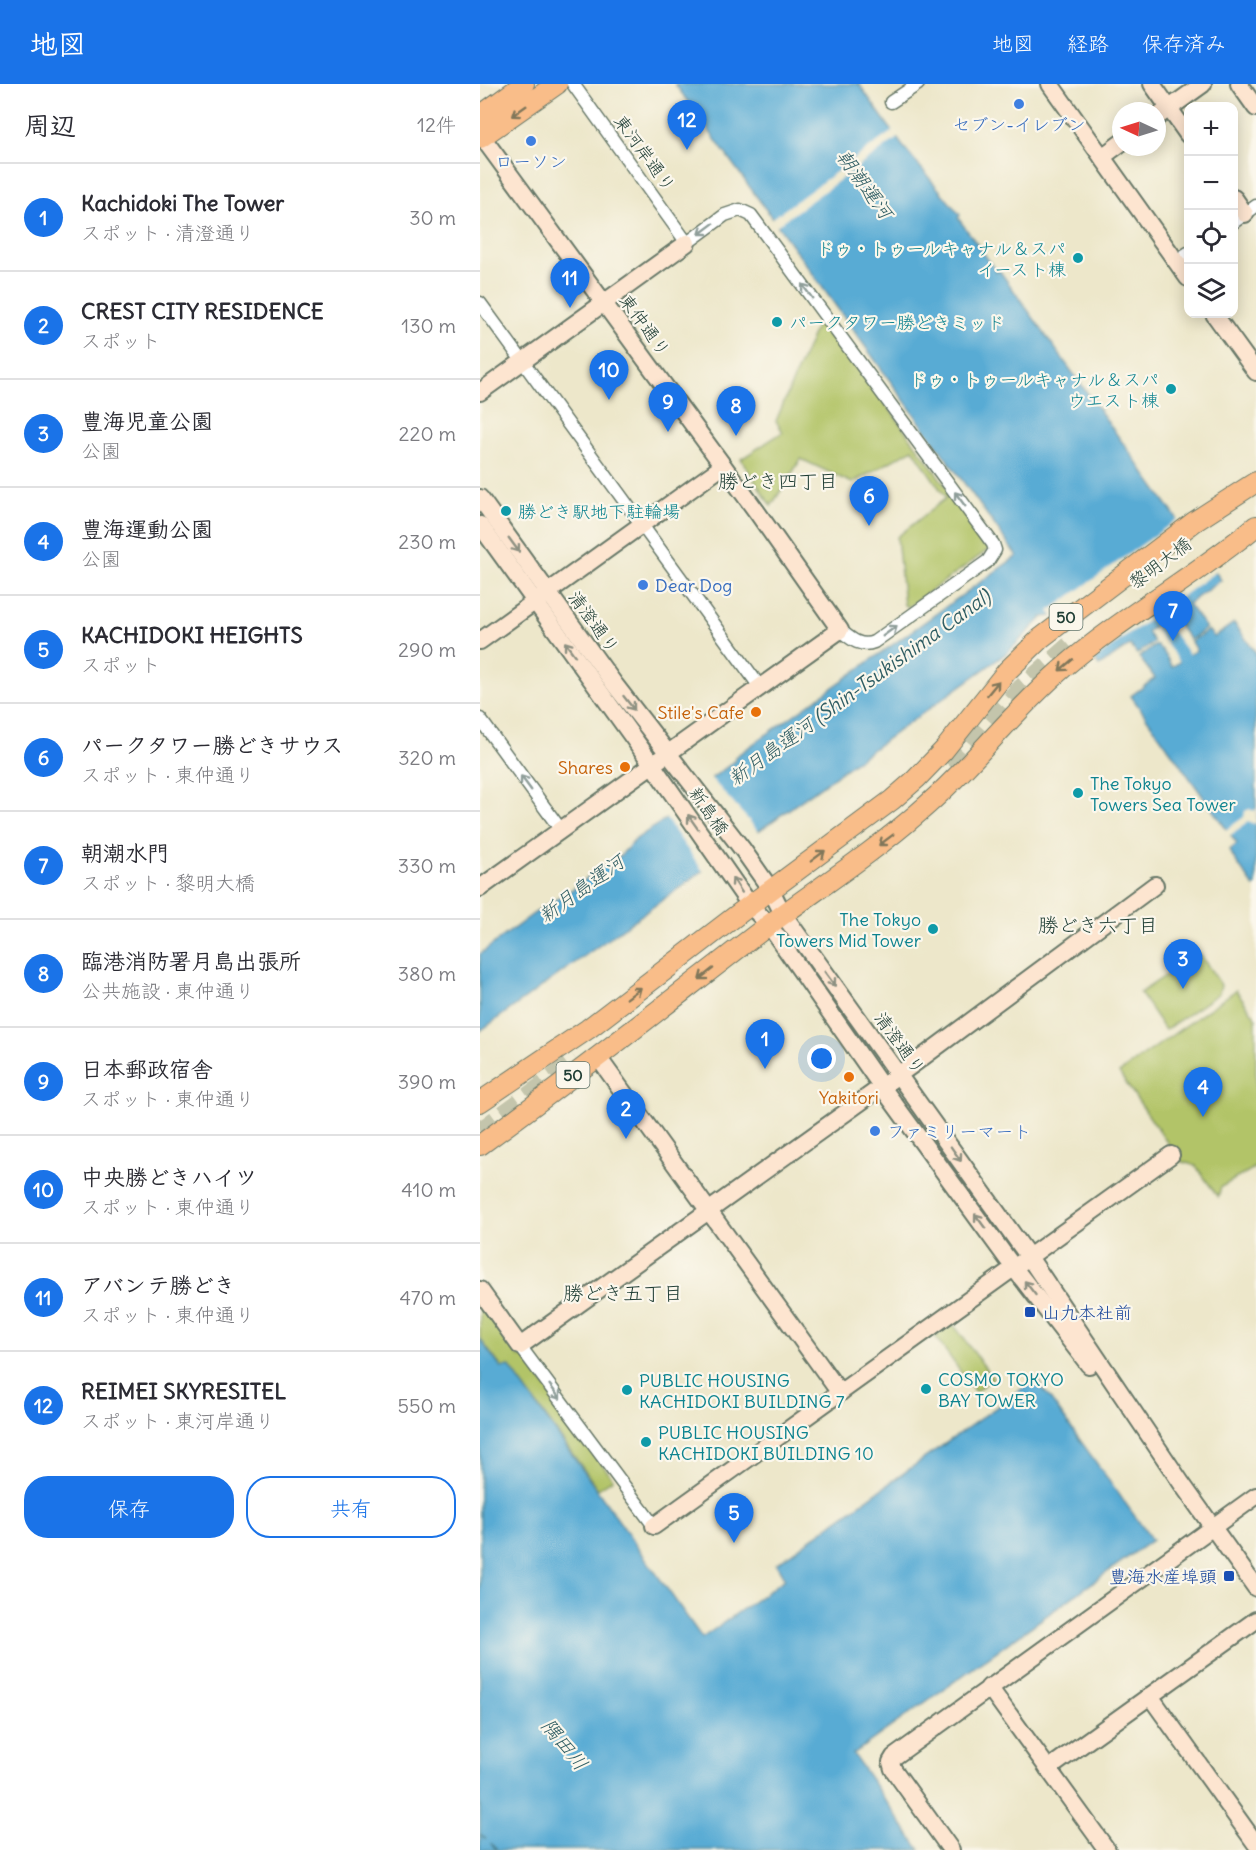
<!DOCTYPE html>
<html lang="ja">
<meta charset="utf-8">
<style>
body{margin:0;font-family:Delius,"Klee One",sans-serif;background:#f7f7f7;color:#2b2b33}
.controls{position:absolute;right:18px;top:18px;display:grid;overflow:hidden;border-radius:12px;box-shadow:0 3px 15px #0003}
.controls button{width:54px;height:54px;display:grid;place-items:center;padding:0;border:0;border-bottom:2px solid #e1e1e2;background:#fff;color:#2b2b33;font:30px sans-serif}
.compass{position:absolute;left:632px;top:18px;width:54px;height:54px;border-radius:50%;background:#fff;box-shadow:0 3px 15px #0003;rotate:274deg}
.you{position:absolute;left:342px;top:975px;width:21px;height:21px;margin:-15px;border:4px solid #fff;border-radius:50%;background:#1a73e8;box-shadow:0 0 0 9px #1a73e833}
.badge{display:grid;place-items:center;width:39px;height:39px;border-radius:50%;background:#1a73e8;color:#fff;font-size:20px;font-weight:700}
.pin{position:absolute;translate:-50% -50px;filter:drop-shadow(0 2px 3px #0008)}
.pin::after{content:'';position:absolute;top:32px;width:21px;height:18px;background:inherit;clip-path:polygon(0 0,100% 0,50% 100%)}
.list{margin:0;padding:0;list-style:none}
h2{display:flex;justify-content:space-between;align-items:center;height:78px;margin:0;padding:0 24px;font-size:26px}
h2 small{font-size:20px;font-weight:400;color:#7c7c81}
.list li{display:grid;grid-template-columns:39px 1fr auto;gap:18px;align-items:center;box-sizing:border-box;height:108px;padding:0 24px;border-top:2px solid #e1e1e2}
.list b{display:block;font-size:22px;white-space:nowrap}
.list p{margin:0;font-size:20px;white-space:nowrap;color:#7c7c81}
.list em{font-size:20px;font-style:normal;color:#7c7c81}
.actions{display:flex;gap:12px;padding:18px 24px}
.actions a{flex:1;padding:14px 0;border:2px solid #1a73e8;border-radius:24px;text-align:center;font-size:21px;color:#1a73e8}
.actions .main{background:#1a73e8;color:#fff}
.icon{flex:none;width:33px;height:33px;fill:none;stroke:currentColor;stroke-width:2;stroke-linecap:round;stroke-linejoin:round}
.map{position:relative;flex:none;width:776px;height:1766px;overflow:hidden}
header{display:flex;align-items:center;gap:36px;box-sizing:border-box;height:84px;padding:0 30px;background:#1a73e8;color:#fff}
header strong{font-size:28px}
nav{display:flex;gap:33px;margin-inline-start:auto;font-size:21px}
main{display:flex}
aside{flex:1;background:#fff}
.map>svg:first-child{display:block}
</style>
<header>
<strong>地図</strong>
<nav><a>地図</a><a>経路</a><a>保存済み</a></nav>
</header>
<main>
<aside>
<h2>周辺<small>12件</small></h2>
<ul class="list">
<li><span class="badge">1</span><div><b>Kachidoki The Tower</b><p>スポット · 清澄通り</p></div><em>30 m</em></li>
<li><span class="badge">2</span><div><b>CREST CITY RESIDENCE</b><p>スポット</p></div><em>130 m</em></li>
<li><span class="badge">3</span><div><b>豊海児童公園</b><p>公園</p></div><em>220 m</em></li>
<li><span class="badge">4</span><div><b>豊海運動公園</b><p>公園</p></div><em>230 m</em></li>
<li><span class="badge">5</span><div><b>KACHIDOKI HEIGHTS</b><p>スポット</p></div><em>290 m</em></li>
<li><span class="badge">6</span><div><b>パークタワー勝どきサウス</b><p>スポット · 東仲通り</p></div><em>320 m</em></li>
<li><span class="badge">7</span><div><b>朝潮水門</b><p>スポット · 黎明大橋</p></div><em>330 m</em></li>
<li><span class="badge">8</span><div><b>臨港消防署月島出張所</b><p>公共施設 · 東仲通り</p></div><em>380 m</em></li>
<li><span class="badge">9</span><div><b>日本郵政宿舎</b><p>スポット · 東仲通り</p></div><em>390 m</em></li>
<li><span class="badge">10</span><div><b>中央勝どきハイツ</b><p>スポット · 東仲通り</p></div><em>410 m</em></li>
<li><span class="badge">11</span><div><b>アバンテ勝どき</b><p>スポット · 東仲通り</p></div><em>470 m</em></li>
<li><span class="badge">12</span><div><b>REIMEI SKYRESITEL</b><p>スポット · 東河岸通り</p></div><em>550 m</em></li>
</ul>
<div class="actions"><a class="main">保存</a><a>共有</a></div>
</aside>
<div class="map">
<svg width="776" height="1766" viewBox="0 0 776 1766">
<rect width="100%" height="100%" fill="#fbf7ec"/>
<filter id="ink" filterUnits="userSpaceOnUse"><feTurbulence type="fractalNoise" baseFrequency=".0167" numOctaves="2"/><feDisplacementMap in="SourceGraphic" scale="12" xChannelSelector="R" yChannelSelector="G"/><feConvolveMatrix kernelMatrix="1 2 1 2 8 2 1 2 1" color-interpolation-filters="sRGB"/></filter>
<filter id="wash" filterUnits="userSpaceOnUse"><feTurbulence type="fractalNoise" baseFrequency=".008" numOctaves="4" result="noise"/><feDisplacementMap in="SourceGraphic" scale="24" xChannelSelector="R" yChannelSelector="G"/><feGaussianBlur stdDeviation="1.35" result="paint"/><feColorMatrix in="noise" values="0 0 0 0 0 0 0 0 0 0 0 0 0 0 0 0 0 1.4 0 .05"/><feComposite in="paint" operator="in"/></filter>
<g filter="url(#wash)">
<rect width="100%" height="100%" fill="#ede7ca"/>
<g fill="#b2c468" stroke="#68804e" stroke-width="1.5">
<path d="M341,231L511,464L428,523L424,521L417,453L466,414L433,365L372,399L321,375L291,422L261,375L303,348L296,337Z"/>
<path d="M719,869L741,901L739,909L685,946L660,909Z"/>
<path d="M756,906L776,934V1083L741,1103L738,1113L716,1082L700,1077L639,989Z"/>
<path d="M0,1217L39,1273L43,1271L133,1395L118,1405L29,1282L23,1285L0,1255Z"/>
<path d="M473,1240L513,1294L495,1308L455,1252Z"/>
</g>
<g fill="#58abd4" stroke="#3c7484" stroke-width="1.5">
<path d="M195,0H379L422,61L480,131L478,134L517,188L519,186L741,496L708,520L726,544L710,556L691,531L667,548L674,558L657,570L650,561L619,582L585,531L563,533L528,568L0,947V870L53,830L101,800L114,787L137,775L156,755L199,726L214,707L255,677V673L537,472Z"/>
<path d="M754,539L776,569V801L774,803L753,773L750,766L757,760L651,612L675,594L659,573L676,561L683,567L692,583L716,566L711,558L728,546L734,553Z"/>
<path d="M0,1255L21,1284L29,1282L222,1554L305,1495L296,1480L556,1295L672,1456L373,1670L440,1766H0Z"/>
</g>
<g fill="#ede7ca">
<path d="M414,46L419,53L295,143L290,136Z"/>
<path d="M699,434L737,487L612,577L583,534L575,535L569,527Z"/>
<path d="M229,692L281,750L225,790L184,732L197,724L212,705Z"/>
<path d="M770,725L773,727L776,725V739L773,740L768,738L748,753L744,747L764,733L765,727Z"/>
</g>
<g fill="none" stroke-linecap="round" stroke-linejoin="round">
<path stroke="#58abd4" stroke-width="12" d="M669,526L714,587"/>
<path stroke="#305e64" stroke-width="1.5" stroke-dasharray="8 6" stroke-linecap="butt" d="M0,1750L18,1766"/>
</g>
</g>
<g filter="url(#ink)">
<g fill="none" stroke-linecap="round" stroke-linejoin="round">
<g stroke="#c4c5ac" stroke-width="20" stroke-dasharray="20 10" stroke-linecap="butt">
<path d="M472,684L541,605L591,561"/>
<path d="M0,1048L97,977"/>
</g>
<defs>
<g id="street">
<path d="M93,0L207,159L245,131L260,126L271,131L513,460L515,466L508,477L394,558C380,564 370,554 360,546"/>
<path d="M411,18L438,0"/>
<path d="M754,138L776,122"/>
<path d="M696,177L708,169"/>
<path d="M0,219L280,603"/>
<path d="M0,635L81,746"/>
<path d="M40,1262L174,1442"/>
</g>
<g id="secondary">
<path d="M570,0L708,194"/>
<path d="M672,0L708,51"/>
<path d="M759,0L776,24"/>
<path d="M677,33L723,0"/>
<path d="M0,50L277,428L360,546L0,804"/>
<path d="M622,73L641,59"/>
<path d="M754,114L765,130"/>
<path d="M734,230L776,288"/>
<path d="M0,308L207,159"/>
<path d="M0,414L135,601L263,766L291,806L303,830L549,1173L702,1400L776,1504"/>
<path d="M0,441L162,666L270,821L289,841L402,1003L534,1184L609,1281"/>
<path d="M0,557L243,382"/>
<path d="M120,976L360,1309"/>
<path d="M0,1206L40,1262L432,981L675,801"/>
<path d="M174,1442L691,1071"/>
<path d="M509,1603L627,1766"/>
<path d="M670,1612L776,1760"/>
<path d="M568,1685L776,1536"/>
<path d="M471,1766L413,1685L411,1678L414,1673L776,1412"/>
</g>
<g id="primary">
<path d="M0,32L44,0"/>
<path d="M0,54L77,0"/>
<path d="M0,1018L108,945L257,831L412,716L436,695L464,666L527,587L561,554L714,438L776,398"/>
<path d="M0,1061C97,991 191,916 286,843C337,805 390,771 438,729C490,685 531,629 583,584C643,532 715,493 776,442"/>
</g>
</defs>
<use href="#street" stroke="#677868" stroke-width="15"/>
<use href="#secondary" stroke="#677868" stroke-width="20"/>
<use href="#primary" stroke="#677868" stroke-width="22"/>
<use href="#street" stroke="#fff" stroke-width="12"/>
<use href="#secondary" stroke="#fde5d0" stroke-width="16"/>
<use href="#primary" stroke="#f9bd89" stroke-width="20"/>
</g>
<defs><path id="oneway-shaft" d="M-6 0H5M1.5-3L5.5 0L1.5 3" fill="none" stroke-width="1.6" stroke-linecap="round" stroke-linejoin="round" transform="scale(1.5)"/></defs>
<g stroke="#81775a">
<use href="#oneway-shaft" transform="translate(39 27) rotate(145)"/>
<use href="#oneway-shaft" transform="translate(586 581) rotate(140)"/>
<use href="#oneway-shaft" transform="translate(513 604) rotate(-51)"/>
<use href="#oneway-shaft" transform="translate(406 756) rotate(143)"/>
<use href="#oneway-shaft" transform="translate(338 772) rotate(-37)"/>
<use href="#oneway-shaft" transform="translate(226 890) rotate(142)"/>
<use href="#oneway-shaft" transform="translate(154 909) rotate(-37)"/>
</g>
<g stroke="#8f9e9a">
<use href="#oneway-shaft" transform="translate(226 145) rotate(143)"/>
<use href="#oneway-shaft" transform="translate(327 207) rotate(-126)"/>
<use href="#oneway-shaft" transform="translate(480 415) rotate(-126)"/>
<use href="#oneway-shaft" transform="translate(410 547) rotate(-36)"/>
<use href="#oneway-shaft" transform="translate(46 699) rotate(-126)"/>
<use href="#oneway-shaft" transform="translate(75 1308) rotate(53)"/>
</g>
<g stroke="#8e9182">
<use href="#oneway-shaft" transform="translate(34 461) rotate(54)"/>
<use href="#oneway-shaft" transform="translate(90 565) rotate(-126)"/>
<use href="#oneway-shaft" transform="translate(149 619) rotate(52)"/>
<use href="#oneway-shaft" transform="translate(213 738) rotate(-125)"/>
<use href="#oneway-shaft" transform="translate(257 801) rotate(-123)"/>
<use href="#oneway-shaft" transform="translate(350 895) rotate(54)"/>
<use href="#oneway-shaft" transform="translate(476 1070) rotate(55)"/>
<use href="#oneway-shaft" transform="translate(500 1137) rotate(-126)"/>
<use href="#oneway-shaft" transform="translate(550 1204) rotate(-128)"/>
</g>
</g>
<g fill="#3f7fe0" stroke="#fbf7ec" stroke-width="2">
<circle cx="539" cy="20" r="6"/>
<circle cx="51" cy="57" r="6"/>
<circle cx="163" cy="501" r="6"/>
<circle cx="395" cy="1047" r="6"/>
</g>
<g fill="#0f9aa8" stroke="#fbf7ec" stroke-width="2">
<circle cx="598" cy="174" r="6"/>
<circle cx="297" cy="238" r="6"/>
<circle cx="691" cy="305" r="6"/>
<circle cx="26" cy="427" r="6"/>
<circle cx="598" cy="709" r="6"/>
<circle cx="453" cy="845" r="6"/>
<circle cx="446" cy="1305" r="6"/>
<circle cx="147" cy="1306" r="6"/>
<circle cx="166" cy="1358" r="6"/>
</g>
<g fill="#e8710a" stroke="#fbf7ec" stroke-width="2">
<circle cx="276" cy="628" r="6"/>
<circle cx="145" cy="683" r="6"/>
<circle cx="369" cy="993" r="6"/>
</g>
<g fill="#1a4fb4" stroke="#fbf7ec" stroke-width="2">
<rect x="544" y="1222" width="12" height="12" rx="3"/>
<rect x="743" y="1486" width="12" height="12" rx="3"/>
</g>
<g text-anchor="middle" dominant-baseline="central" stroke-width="4.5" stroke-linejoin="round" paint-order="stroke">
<g fill="#fbf7ec" stroke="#61756b" stroke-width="1.5">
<rect x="569.5" y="520" width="33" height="26" rx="4.5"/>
<rect x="76.5" y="978" width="33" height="26" rx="4.5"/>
</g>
<g font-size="16" font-weight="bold" fill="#1f3d34">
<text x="586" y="533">50</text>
<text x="93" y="991">50</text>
</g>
<g font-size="18" fill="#366cbe" stroke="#fbf7ec">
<text x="539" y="40">セブン-イレブン</text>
<text x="51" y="77">ローソン</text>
<text x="175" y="501" text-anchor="start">Dear Dog</text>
<text x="407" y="1047" text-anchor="start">ファミリーマート</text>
</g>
<g font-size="18" fill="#1f3d34" stroke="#fbf7ec">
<text transform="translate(165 69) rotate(54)">東河岸通り</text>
<text transform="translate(165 241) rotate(54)">東仲通り</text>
<text transform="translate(680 479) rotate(-37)">黎明大橋</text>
<text transform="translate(114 538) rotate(54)">清澄通り</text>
<text transform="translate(229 727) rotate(55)">新島橋</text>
<text transform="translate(420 959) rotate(54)">清澄通り</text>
</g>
<g font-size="18" fill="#0d838f" stroke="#fbf7ec" text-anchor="start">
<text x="586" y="164" text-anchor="end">ドゥ・トゥールキャナル＆スパ<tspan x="586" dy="21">イースト棟</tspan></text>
<text x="309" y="238">パークタワー勝どきミッド</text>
<text x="679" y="295" text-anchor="end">ドゥ・トゥールキャナル＆スパ<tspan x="679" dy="21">ウエスト棟</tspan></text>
<text x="38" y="427">勝どき駅地下駐輪場</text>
<text x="610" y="699">The Tokyo<tspan x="610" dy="21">Towers Sea Tower</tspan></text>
<text x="441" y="835" text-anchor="end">The Tokyo<tspan x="441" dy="21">Towers Mid Tower</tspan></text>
<text x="458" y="1295">COSMO TOKYO<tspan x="458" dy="21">BAY TOWER</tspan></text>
<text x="159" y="1296">PUBLIC HOUSING<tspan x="159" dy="21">KACHIDOKI BUILDING 7</tspan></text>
<text x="178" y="1348">PUBLIC HOUSING<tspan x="178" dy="21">KACHIDOKI BUILDING 10</tspan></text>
</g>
<g font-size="18" fill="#c56008" stroke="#fbf7ec" text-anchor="end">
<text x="264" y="628">Stile's Cafe</text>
<text x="133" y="683">Shares</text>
<text x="369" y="1013" text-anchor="middle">Yakitori</text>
</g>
<g font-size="18" fill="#164399" stroke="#fbf7ec" text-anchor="start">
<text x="562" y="1228">山九本社前</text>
<text x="737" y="1492" text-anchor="end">豊海水産埠頭</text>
</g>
<g font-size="20" font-style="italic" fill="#305e64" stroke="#fbf7ec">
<text transform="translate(385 100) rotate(54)">朝潮運河</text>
<text transform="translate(379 603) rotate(-36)">新月島運河 (Shin-Tsukishima Canal)</text>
<text transform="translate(101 804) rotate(-36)">新月島運河</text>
<text transform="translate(85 1660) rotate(51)">隅田川</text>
</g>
<g font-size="20" fill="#1f3d34" stroke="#fbf7ec">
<text x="298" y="396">勝どき四丁目</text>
<text x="618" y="840">勝どき六丁目</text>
<text x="143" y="1208">勝どき五丁目</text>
</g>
</g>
</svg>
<div class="controls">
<button>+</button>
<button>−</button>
<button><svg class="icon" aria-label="locate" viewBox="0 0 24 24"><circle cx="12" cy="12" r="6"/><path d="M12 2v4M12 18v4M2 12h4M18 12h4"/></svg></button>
<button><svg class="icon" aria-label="layers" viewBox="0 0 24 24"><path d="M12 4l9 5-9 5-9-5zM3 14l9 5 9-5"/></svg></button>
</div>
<svg class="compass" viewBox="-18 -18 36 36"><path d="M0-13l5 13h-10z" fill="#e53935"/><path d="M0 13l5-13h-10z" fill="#7c7c81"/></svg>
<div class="you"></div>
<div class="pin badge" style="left:285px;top:985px">1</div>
<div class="pin badge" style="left:146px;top:1055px">2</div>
<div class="pin badge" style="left:703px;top:905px">3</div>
<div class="pin badge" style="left:723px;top:1033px">4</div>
<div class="pin badge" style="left:254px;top:1459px">5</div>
<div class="pin badge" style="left:389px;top:442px">6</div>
<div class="pin badge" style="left:693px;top:557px">7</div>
<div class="pin badge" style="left:256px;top:352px">8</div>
<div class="pin badge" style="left:188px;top:348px">9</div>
<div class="pin badge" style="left:129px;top:316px">10</div>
<div class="pin badge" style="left:90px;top:224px">11</div>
<div class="pin badge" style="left:207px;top:66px">12</div>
</div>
</main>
